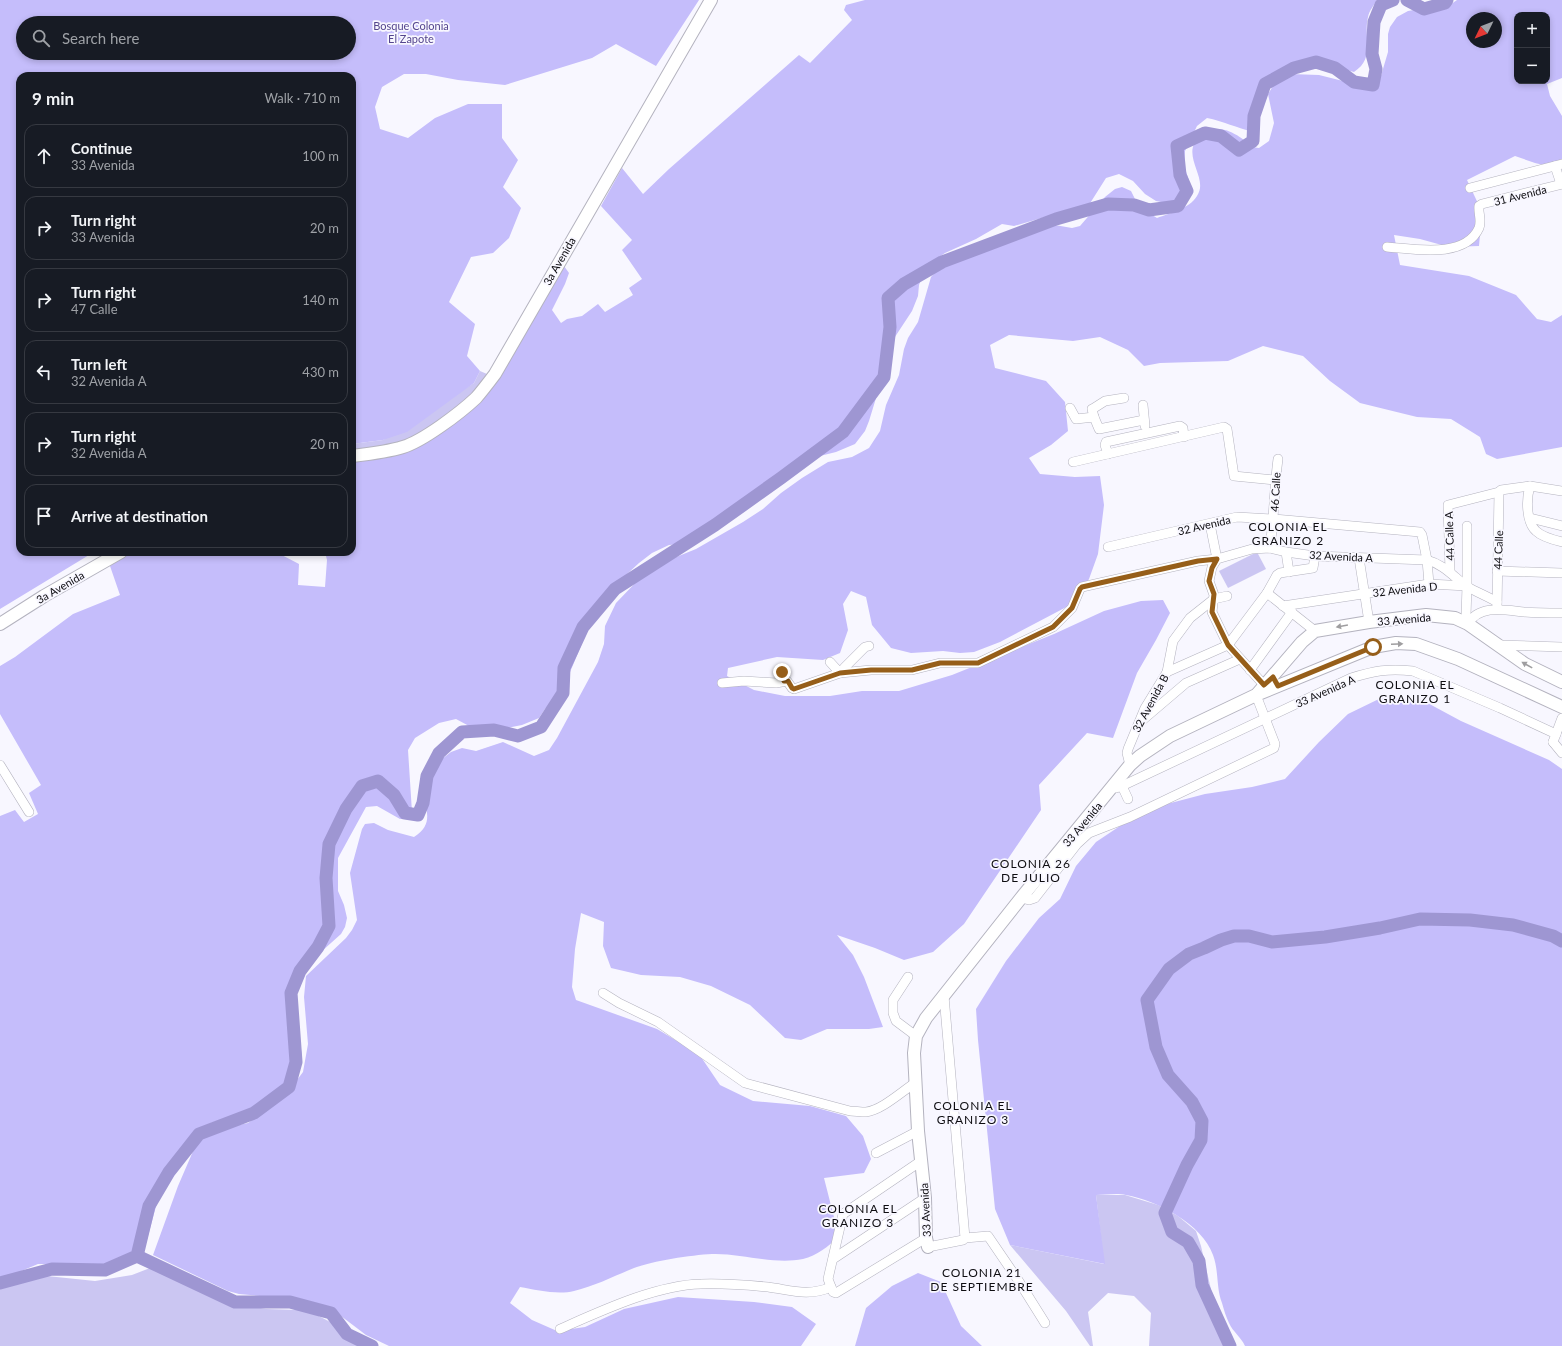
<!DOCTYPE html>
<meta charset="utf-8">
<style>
body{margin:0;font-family:Lato,sans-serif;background:#242831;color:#f1f3f6}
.controls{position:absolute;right:12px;top:12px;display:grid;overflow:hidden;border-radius:8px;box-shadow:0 2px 6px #0003}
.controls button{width:36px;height:36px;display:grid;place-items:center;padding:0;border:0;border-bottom:1px solid #363941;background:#171b24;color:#f1f3f6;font:20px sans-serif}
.compass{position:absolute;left:1466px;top:12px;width:36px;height:36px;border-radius:50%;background:#171b24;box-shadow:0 2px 6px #0003;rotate:227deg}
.stop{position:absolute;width:12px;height:12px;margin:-9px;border:3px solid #965e19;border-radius:50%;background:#fff}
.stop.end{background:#965e19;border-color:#fff;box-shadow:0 1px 4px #0008}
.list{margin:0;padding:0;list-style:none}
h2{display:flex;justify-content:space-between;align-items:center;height:52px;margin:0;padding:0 16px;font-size:17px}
h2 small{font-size:13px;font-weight:400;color:#9ea1a6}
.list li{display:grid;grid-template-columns:26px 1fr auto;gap:12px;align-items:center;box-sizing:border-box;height:64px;margin:0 8px 8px;padding:0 8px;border:1px solid #363941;border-radius:12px}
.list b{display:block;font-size:15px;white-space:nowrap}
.list p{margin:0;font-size:13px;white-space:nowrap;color:#9ea1a6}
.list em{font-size:13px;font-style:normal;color:#9ea1a6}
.icon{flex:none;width:22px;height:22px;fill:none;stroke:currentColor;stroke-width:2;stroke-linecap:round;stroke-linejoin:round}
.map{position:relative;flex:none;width:1562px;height:1346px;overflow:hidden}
.search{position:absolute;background:#171b24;box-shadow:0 2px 6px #0003;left:16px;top:16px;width:340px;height:44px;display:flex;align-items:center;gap:10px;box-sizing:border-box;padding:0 14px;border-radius:22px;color:#9ea1a6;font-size:15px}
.panel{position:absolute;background:#171b24;box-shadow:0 2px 6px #0003;left:16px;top:72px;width:340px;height:484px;border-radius:12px}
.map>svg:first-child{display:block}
</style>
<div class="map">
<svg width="1562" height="1346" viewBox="0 0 1562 1346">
<rect width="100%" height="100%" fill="#f8f7ff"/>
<g fill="#cbc6f2">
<path d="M480,371L494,377L483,395L397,453L352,458V444L383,440L474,383Z"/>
<path d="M1257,552L1266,569L1228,588L1219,571Z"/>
<path d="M1096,1195H1125L1158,1205L1178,1216L1196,1231L1201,1246L1216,1311L1225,1331L1235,1346H1149L1151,1313L1134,1296L1108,1293L1088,1312L1093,1346H1090L1066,1311L1010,1245L1104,1264Z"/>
<path d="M150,1268L179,1280L201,1292L218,1300L266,1309L300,1310L313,1313L376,1346H0V1286L30,1278L47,1276L95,1281L132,1275Z"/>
</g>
<g fill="#c5bdfb" fill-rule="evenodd">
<path d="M0,0H699L656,66L616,44L592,58L505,85L458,80L426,74H404L382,87L375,107L380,129L408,138L435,118L468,104H502V138L518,160L503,187L521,208L509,238L493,253L471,257L449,302L475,324L467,356L480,371L474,383L407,432L383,440L352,444V76H20V552H94L0,609ZM23,23H349V53H23Z"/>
<path d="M865,0H1377C1374,5 1369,11 1368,17C1363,37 1376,58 1354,72L1329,65H1299L1274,77L1262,93L1257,125L1253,132C1237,128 1223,121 1207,118L1197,126L1185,151L1184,165L1189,181L1186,195L1171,204L1156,201L1145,194L1133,181L1119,174L1106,178L1082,216L1074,220L1061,216L1045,217L1014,226L1002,224L976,239L945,253L935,260L923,274L919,285L918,296L912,311L889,346L888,359L869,421L865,431L855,444L836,452L816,457L768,482L747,496L704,530L680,544L669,545L652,553L639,563L599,600L586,621L581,646L560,696L545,709L539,718L522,725L482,733L456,719L439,723L415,738L408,750L412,812L409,819H400L377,806L366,807L338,858V891L344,905L347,918L345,927L341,934L302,969L297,978L294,992V1007L302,1056L300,1068L295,1076L265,1104L254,1110L211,1123L191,1136L182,1148L164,1182L158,1199L145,1247L135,1257L117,1265L86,1269L60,1264H38L0,1280V816L15,810L24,822L38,814L29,793L41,785L0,714V666L15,657L73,614L120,595L110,566L131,552H276L299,564L298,585L325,587L327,560L325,552H352V458L380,454L469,410L564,266L569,273L565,284L552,310L561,323L567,319L582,316L598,304L605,312L633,295L629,288L642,279L622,250L632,240L601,206L622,168L643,194L669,169L799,55L810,63L852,20L844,10L846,5Z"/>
<path d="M1457,0H1562V78L1547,84L1550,96L1562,116V164L1556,168L1535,163L1515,156L1467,180L1482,212L1479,246L1449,247L1420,239L1394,235L1400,265L1469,276L1516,295L1537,319L1551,322L1562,315V447L1497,459L1486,454L1480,437L1451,419L1417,417L1360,403L1330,381L1303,356L1263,346L1228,361L1160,363L1144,366L1128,350L1100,337L1073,341L1009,335L990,345L995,368L1046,381L1065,402L1068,431L1051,445L1029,458L1040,474L1075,477L1100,476L1104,505L1098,554L1089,579L1074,603L1000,642L974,652L960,653L943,651L911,653L891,648L872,625L866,597L851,591L843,604L848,630L840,653L823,660L777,657L728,668L727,676L754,690L785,696H830L862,691H899L952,675L1054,634L1104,611L1141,601L1163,600L1170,613L1156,640L1137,673L1113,738L1087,733L1039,785L1041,810L964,924L933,952L904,960L875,948L837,935L853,955L864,977L883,1027L869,1029H827L801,1040L785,1038L750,1005L711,986L680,977L641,975L611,968L603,946L604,922L581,913L575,949L572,987L576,1000L657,1029L699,1054L720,1085L753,1101L810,1106L846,1116L863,1136L871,1159L864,1173L824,1178L839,1237C828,1246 817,1256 803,1259C773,1265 742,1253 712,1254C691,1255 653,1261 634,1268C614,1276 595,1286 574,1291C558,1295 536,1290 520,1287L510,1303L532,1320L557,1331L585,1327L624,1309L678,1297L754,1302L792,1307L816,1324L801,1346H389L366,1335L337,1313L320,1304L304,1300L239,1294L228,1291L153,1255L178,1186L194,1149L203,1136L215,1130L248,1123L281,1099L294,1084L303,1072L308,1044L304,997L306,976L346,938L352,930L357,920L350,873L362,829L365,824L374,823L388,830L414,837C437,822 423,807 423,786C422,781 424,777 424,773L451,752L462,748L476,751L503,742L534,756L549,750L557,738L598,662L604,644L605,626L616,603L641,577L659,564L696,549L743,522L763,509L781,493L802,478L828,462L852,457L869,448L880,431L886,405L899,375L904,349L908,338L918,322L931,277L940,267L951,259L984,243L1011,232L1049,224L1072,228L1080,226L1105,197L1115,189L1122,187L1131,191L1136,201L1144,210L1157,218C1170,213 1189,209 1197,196C1210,177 1177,154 1202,134C1208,129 1216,128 1225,130C1230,131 1239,136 1244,140C1246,142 1248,145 1250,146C1253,147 1257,148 1259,148L1269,141L1274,123L1268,94L1275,83L1290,74L1319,75L1363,86L1372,84L1380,79L1388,52V34L1390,27L1397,17L1408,11L1419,9L1432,12L1447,7ZM1517,15H1547V81H1517ZM1472,18H1496V42H1472Z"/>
<path d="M1383,697L1422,700L1461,721L1549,760L1562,769V1346H1245C1241,1337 1233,1332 1229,1323C1226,1317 1224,1310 1222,1303C1216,1288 1219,1271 1213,1255C1202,1224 1158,1201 1126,1195C1117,1193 1105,1195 1096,1195L1105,1264L1010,1245L995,1209L978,1040L976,1009L1006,961L1039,918L1060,899L1076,866L1096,842L1144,810L1205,794L1252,787L1285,779L1319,742L1348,714Z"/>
<path d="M918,1273L941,1282L961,1326L982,1346H855L866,1308L892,1286Z"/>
</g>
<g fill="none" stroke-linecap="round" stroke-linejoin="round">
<g stroke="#9e96d2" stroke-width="13">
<path d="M1407,0L1424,9L1445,3L1447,0"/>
<path d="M137,1256L235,1302H290L331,1313L347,1334L372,1346"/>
<path d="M0,1283L52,1269L105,1270L137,1256L149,1206L169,1172L199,1134L254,1113L289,1087L296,1062L291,993L300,971L318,947L329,926L326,878L329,844L346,809L362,786L378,781L394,795L405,813L418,815L423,803L427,776L439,753L462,732L494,730L518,736L541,727L563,693L564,668L583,627L615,589L715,525L781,478L843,432L884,377L890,327L888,298L904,284L942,262L1056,219L1108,204L1134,205L1149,210L1178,206L1187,191L1180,175L1177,146L1205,133L1221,136L1239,150L1253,141L1254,116L1265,84L1294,68L1316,62L1335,68L1354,82L1373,85L1376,69L1372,54L1374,22L1381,5L1393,0"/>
<path d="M1230,1346L1202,1285L1199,1261L1188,1242L1172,1232L1165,1213L1187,1165L1201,1140L1202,1121L1192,1102L1168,1075L1156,1047L1147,1000L1169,969L1189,954L1204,948L1221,940L1234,936H1249L1272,942L1325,937L1380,928L1420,919L1470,920L1513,925L1553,936L1562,941"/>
</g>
<defs>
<g id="street">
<path d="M1555,166L1561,184"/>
<path d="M1470,188L1562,164"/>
<path d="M1387,247C1414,249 1465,259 1479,228C1482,220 1478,213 1479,206L1482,204L1562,184"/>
<path d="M1143,405L1145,426"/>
<path d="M1070,408L1076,419L1094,417L1099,429L1144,420"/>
<path d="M1094,417L1092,409L1094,408L1105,401L1124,398"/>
<path d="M1108,454L1105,445L1106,442L1180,426L1183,428L1184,437"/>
<path d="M1073,462L1224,427L1227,429L1234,476L1275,480"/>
<path d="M1530,486C1526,499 1526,522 1536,531C1542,537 1554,540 1562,542"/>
<path d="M1530,518L1562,526"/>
<path d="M1210,524L1217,559L1212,567L1209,581L1214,595L1212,612L1228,645L1264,685"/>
<path d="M1108,547L1237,517L1274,519L1420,532L1422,535L1427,560L1429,584"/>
<path d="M1270,548C1274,518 1274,489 1278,459"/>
<path d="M1286,552L1289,572"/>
<path d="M1359,558L1369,622"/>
<path d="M1450,571L1448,505L1499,492L1501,490L1530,486L1562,491"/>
<path d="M1497,571L1562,573"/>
<path d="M1467,586L1466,616L1470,619"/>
<path d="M1267,593L1315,631"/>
<path d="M1283,606L1429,584L1467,586V526"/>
<path d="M1497,609L1499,492"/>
<path d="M1468,624C1479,604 1505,610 1524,612C1537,613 1550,613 1562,613"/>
<path d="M1498,645L1562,647"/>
<path d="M830,662L840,673L845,667L865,647L869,646"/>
<path d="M1250,670L1292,612"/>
<path d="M1167,672L1228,645L1267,593L1277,575L1280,573L1313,568L1315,556"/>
<path d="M722,683L744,681L776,683L787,681L792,688L794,689L840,673L871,670H912L940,663H978L1053,627L1072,608L1080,589L1082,587L1198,561L1217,559L1252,549L1270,548L1286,552L1315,556L1427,560C1443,564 1453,576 1466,586C1476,592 1487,596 1497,602"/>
<path d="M1139,723L1186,683L1240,659"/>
<path d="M1553,742L1562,718"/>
<path d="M1553,742L1562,753"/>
<path d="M0,765L29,812"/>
<path d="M1130,765L1127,753L1128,749L1145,708L1167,672L1173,641L1190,618L1214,599L1227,596"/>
<path d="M1122,786L1351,678C1374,671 1388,668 1413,671L1500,708L1556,734"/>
<path d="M1116,788L1122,786L1128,799"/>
<path d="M1021,898L1029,900L1035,898L1077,844L1089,833L1130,817L1274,748L1275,744L1256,695"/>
<path d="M908,977L893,1000V1013L896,1021L916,1036"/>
<path d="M603,993L619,1003L658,1022L745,1083L850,1111C855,1111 860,1112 866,1112C882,1110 901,1092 915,1083"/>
<path d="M876,1153L918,1131"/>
<path d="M921,1161L843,1214L828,1279L833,1292L836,1293L926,1238"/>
<path d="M965,1238L988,1236L1018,1280L1045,1323"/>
<path d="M928,1247L963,1240L965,1238L944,996"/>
<path d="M833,1259L925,1198"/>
<path d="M560,1329C601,1311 656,1285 701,1284C723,1283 746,1285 768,1287C791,1290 808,1297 831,1287"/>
</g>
<g id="secondary">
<path d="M352,456C369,454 387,452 403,447C423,441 460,413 476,398C483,390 489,382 495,374L711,0"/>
<path d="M0,624L44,596L121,552"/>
<path d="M1258,693L1302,642L1315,631L1369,622L1426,615L1455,618L1468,624L1525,664L1562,682"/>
<path d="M928,1247L926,1238L925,1198L918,1131L914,1053L916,1036L926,1018L1021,898L1130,765L1140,756L1170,736L1256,695L1373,647L1396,643L1416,644L1458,659L1562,707"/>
</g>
</defs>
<use href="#street" stroke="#b4b3bf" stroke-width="10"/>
<use href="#secondary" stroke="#b4b3bf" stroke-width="14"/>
<use href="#street" stroke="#fff" stroke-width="9"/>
<use href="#secondary" stroke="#fff" stroke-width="12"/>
</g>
<defs><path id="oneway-solid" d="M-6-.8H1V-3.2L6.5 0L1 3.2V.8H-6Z"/></defs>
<g fill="#9f9ea0">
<use href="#oneway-solid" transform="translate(1342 626) rotate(170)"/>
<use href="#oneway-solid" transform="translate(1397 644) rotate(-2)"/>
<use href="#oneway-solid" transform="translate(1527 665) rotate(-151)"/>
</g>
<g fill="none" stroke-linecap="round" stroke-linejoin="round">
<path stroke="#965e19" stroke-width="5" d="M782,672L784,681H788L792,688L794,689L840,673L871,670H912L940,663H978L1053,627L1072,608L1080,589L1082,587L1198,561L1217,559L1212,568L1209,581L1214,594L1212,612L1228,645L1264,685L1273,677L1278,686L1373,647"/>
</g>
<g text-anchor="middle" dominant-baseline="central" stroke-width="3.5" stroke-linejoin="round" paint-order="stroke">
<g font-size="11" fill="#54458e" stroke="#f8f7ff">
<text x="411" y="25">Bosque Colonia<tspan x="411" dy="13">El Zapote</tspan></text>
</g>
<g font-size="11" fill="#0e0d11" stroke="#f8f7ff">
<text transform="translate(1520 195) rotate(-14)">31 Avenida</text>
<text transform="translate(559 261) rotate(-60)">3a Avenida</text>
<text transform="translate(1275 492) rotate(-87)">46 Calle</text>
<text transform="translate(1204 525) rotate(-13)">32 Avenida</text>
<text transform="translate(1449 536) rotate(-92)">44 Calle A</text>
<text transform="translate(1498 550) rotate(-88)">44 Calle</text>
<text transform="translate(1341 556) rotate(3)">32 Avenida A</text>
<text transform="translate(60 587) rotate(-30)">3a Avenida</text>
<text transform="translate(1405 589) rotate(-6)">32 Avenida D</text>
<text transform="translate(1404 619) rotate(-5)">33 Avenida</text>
<text transform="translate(1325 691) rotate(-24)">33 Avenida A</text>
<text transform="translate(1150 703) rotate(-62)">32 Avenida B</text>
<text transform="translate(1082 824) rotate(-50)">33 Avenida</text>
<text transform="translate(925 1210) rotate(-93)">33 Avenida</text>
</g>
<g font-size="12" letter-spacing="1" fill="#0e0d11" stroke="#f8f7ff">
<text x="1288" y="526">COLONIA EL<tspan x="1288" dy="14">GRANIZO 2</tspan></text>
<text x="1415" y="684">COLONIA EL<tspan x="1415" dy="14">GRANIZO 1</tspan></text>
<text x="1031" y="863">COLONIA 26<tspan x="1031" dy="14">DE JULIO</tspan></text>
<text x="973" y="1105">COLONIA EL<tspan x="973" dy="14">GRANIZO 3</tspan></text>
<text x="858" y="1208">COLONIA EL<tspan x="858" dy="14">GRANIZO 3</tspan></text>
<text x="982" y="1272">COLONIA 21<tspan x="982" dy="14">DE SEPTIEMBRE</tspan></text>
</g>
</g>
</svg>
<div class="controls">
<button>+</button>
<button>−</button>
</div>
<svg class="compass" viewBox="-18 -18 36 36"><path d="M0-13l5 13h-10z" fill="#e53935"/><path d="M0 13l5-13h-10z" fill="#9ea1a6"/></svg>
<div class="stop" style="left:1373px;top:647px"></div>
<div class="stop end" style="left:782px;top:672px"></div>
<div class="search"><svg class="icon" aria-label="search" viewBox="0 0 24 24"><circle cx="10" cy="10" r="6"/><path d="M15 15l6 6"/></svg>Search here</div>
<section class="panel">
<h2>9 min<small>Walk · 710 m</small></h2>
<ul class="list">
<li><svg class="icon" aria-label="ahead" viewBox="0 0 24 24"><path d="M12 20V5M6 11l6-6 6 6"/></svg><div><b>Continue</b><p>33 Avenida</p></div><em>100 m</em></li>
<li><svg class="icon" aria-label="right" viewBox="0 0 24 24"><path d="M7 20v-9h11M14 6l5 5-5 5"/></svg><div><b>Turn right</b><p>33 Avenida</p></div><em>20 m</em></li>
<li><svg class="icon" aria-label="right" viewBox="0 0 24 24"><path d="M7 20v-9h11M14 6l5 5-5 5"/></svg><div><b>Turn right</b><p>47 Calle</p></div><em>140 m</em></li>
<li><svg class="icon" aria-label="left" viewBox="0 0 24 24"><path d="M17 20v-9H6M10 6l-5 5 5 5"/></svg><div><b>Turn left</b><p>32 Avenida A</p></div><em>430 m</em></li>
<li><svg class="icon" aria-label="right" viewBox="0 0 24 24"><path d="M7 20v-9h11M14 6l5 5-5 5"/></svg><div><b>Turn right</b><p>32 Avenida A</p></div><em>20 m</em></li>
<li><svg class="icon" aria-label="arrive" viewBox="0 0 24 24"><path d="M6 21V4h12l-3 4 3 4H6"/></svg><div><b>Arrive at destination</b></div></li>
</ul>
</section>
</div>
